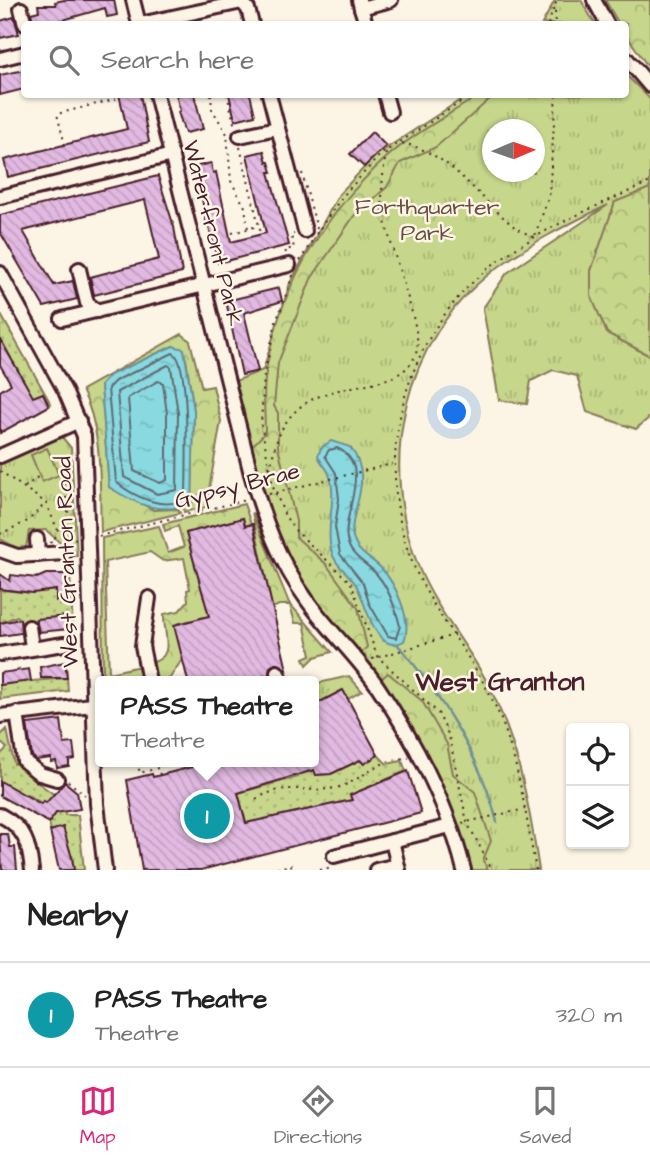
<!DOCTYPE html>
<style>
body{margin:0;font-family:"Architects Daughter",sans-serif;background:#f2f2f2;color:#222}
.controls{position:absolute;right:21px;bottom:21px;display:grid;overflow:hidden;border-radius:7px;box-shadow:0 2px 5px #0004}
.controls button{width:63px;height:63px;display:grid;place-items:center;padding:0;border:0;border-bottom:2px solid #e0e0e0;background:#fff;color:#222;font:35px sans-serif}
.compass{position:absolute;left:482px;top:119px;width:63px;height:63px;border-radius:50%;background:#fff;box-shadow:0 2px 5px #0004;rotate:88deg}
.you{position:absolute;left:455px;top:413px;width:24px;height:24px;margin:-18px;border:5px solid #fff;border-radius:50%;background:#1a73e8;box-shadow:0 0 0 10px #1a73e833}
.badge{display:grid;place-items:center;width:46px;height:46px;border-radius:50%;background:#db2777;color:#fff;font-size:23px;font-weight:700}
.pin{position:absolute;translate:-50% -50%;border:4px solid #fff;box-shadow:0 2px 7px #0006}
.popup{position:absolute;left:95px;top:676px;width:224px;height:91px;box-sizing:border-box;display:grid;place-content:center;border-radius:7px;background:#fff;filter:drop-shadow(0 2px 5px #0005);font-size:23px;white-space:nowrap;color:#767676}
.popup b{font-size:26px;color:#222}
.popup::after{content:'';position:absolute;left:50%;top:100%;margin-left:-14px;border:14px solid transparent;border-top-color:#fff}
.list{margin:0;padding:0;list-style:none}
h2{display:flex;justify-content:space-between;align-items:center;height:91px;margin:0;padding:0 28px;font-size:30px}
h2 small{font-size:23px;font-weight:400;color:#767676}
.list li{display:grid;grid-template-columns:46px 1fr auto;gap:21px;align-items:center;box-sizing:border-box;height:105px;padding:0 28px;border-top:2px solid #e0e0e0}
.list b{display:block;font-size:26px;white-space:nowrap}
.list p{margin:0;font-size:23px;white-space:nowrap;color:#767676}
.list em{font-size:23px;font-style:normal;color:#767676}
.icon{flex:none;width:38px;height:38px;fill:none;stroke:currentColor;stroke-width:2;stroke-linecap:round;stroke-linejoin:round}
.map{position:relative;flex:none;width:650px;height:870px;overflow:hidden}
.search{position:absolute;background:#fff;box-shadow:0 2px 5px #0004;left:21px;right:21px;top:21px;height:77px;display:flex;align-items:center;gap:18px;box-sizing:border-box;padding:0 24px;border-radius:7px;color:#767676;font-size:26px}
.sheet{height:196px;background:#fff}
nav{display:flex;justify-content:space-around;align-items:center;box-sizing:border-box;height:98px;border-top:2px solid #e0e0e0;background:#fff;font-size:19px;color:#767676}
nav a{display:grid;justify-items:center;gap:4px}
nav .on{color:#db2777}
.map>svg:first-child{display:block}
</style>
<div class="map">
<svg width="650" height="870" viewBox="0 0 650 870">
<defs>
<pattern id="grass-tufts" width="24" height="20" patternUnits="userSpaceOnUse" patternTransform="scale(1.75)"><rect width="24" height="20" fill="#c6d68a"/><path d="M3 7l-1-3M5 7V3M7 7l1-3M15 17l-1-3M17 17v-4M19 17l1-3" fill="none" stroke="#acb777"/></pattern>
<pattern id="forest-crowns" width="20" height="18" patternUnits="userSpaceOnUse" patternTransform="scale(1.75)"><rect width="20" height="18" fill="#c6d68a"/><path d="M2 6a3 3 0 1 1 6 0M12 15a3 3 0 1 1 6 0" fill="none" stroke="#acb777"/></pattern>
<pattern id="garden-dots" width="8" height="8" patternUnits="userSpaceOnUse" patternTransform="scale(1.75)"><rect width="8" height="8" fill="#c6d68a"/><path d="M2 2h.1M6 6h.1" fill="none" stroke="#acb777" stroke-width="1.8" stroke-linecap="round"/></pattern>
<pattern id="water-ripples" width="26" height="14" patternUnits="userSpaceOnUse" patternTransform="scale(1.75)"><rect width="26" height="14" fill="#88d9e0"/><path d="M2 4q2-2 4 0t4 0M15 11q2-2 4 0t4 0" fill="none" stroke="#77bac0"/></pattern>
<pattern id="building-back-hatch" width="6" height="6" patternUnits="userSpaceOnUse" patternTransform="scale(1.75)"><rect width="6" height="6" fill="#e1b9e1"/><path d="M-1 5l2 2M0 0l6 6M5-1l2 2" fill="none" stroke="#c39fc1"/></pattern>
</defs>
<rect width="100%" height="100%" fill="#fcf5e5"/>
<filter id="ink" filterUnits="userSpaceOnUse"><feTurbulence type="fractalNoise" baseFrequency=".0143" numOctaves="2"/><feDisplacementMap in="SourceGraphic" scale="14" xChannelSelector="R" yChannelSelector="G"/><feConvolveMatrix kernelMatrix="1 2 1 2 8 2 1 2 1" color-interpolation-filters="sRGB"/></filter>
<g filter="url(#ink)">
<g fill="url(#grass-tufts)" stroke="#887a5a" stroke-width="2" fill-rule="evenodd">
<path d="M555,0H581L595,24H542Z"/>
<path d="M626,75L650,99V188L615,203L591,271L592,296L607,333L650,356V417L636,429L587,412L577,376L553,370L531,381L527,404L499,400L483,308L507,273L608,205C568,224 528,244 493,271C402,341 377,463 419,568C436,609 466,643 487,682C518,741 529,804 539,870H471L451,811L392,698L361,653L336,627L251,447L235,381L263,370L290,283L339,194L376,155L468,95L626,94ZM492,130H534V172H492Z"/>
<path d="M62,437L71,448L77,556H69V551L46,530L29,531L26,548H17L0,539V465L6,459Z"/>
<path d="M349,676L362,691L348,699L342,690L314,705V684Z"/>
</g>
<g fill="url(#forest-crowns)" stroke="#887a5a" stroke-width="2">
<path d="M605,0H650V70L626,34V24H619Z"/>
<path d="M479,95H490L491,98L436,147L400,163L387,187L354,216L311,279L278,363L274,406L278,413V447L296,521V537L326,564L358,608L367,647L361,653C296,586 275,536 251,447L265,433C265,415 263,397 265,379C276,292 322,216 386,158C413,134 449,115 479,95Z"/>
<path d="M650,188V356L607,333L591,296V271L615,202Z"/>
<path d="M182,334L190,341L202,388L213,386L221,421L206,507L184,512L183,507L192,504L194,411L186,359L173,346L110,375L101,385L109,487L154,510L178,509L180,513L101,532C99,485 104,433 82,390Z"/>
<path d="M244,504L251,524L245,526L243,518L186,533L209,616L174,625L183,658L168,681H153L150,663C177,657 163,634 164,614L179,611L188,601L187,590L190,589L184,558L163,561L150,552L105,562L109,673L140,666L142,681H103L102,538L159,526L168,553L184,547L178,526L165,531L163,524Z"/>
<path d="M252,512L289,603L332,652L315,657L307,665L304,658L311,655L304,623H295L290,605H279L272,608Z"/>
<path d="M388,673L422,701L447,744L453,774L475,792L491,841L483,860L488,870H471L451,811L435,776L380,680Z"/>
</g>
<g fill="url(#garden-dots)" stroke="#887a5a" stroke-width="2">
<path d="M0,313L51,404L49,406L43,393L24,401L26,385L14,363L2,369L11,358L3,343L0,344Z"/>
<path d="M67,574H70L73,629H69L68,616L21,622L17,616L0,623V577H4L3,590L33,593L37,576L38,591L56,590V600H69Z"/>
<path d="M66,662L68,691L0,699V685L19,669L21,682L67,678Z"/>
<path d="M7,729L14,764L21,763L34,780L62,800L65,815H78L84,870H74L72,856L58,858L70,851L63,828L51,831L49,823L57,812L26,794L15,804L21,793L0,781V755L7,748L0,742V736Z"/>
<path d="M378,755L387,764L402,761L406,771L350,795L352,800L246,823L238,793L298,777L295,762H303L308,772L314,770L317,775L331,774L360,760L364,764Z"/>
</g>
<path fill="#c6d68a" stroke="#887a5a" stroke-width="2" d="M47,448L59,475L42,482L31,455Z"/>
<g fill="url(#water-ripples)" stroke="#6f8f98" stroke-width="2">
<path d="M173,346L184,349L194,411L192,504C159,515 137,505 109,487L101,385L110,375Z"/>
<path d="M331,441L350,447C379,484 341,518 356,545C361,555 372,559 380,567C395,582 413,621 404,641C375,658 366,601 356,585C347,571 335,566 331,550C325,525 338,498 329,474C327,468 321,463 318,456L321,448Z"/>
</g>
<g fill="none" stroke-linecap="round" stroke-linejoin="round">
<g stroke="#636973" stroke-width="2">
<path d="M173,353C191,361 186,475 186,497C166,513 133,496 116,482L108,388L115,381Z"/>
<path d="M168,365L171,367L178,413L177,490L157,494L124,477L117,392Z"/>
<path d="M158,381L163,383L167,414V480L160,483L134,471L128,398Z"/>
<path d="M337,448C374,465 342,512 347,539C350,558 368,563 378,576C389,589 396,610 400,626L396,638L388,636L369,603L363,583L340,554L335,527L339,499L336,473L325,456L329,450Z"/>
</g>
<path stroke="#6f8f98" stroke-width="2.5" d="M398,645C440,694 482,759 497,822"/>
</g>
<g fill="url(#building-back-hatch)" stroke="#4a1f2b" stroke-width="2">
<path d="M64,0H114L117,15L107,17L105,8L49,24H34L31,13L39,11L38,5H56L55,2Z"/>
<path d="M14,17L19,34L0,38V21Z"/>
<path d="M24,70V89L0,95V75Z"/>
<path d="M119,94H140L149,142L8,177L4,160L127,129Z"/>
<path d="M176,94H194L203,129L185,133L178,112L180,111Z"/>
<path d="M229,94H250L255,115L235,120Z"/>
<path d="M372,132L386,146L364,167L350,154Z"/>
<path d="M264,151L267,162H269L272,172H269L289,245L218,263L208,223H206L201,192H198L196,186L194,167L211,163L213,173L216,172L231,242L266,233L247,155Z"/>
<path d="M158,176L174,227L182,273L94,295L90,277L159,259L145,200L23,231L54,285L73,281L77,299L44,307L0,232V215Z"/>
<path d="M279,288L282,301L244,313L258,371L242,375L226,301Z"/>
<path d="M0,339L33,397L43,393L49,406L0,433V391L11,384L0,365Z"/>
<path d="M243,518L245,526L253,524L287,670L276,663L270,667L269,675L243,681H188L174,625L209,616L186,533Z"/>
<path d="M0,574L10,581L11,575L37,578L46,574H67L69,600L56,601V590L33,593L0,589Z"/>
<path d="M68,616L69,629L39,632L36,619Z"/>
<path d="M20,619L21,633L0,636V623Z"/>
<path d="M65,662L67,678H41L40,667Z"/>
<path d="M29,669L31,681L0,685V673Z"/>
<path d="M343,690L378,755L364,764L360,760L331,774L316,775L314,770L238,793L246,823L352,800L350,795L408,771L421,813L201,870H142L127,780L152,774L153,777L211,762H314V705Z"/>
<path d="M61,720L64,744L73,743L75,759L69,760V766L57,768L56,761L51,762V758L36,760L32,756L27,724Z"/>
<path d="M0,781L41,804L43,801L46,803L65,782L77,792L80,809L56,813L49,823L0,796Z"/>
<path d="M63,827L72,858L74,870H59L50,831Z"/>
<path d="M0,834H8L10,847H15L17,870H2Z"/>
</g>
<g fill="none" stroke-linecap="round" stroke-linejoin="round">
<defs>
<g id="minor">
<path d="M133,0L139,24"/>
<path d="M359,0L361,8L391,0"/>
<path d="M594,0L607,24"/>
<path d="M361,8L366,24"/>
<path d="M21,9L25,24"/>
<path d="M140,24L242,2L248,9L252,24"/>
<path d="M626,58L650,86"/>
<path d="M0,59L24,53"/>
<path d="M156,94L251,474C264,519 279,562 307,600C329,631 357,656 378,687C416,743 448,805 464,870"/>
<path d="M269,94L305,231"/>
<path d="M385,94L390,112"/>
<path d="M240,136L277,128"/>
<path d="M0,197L172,155"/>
<path d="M79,269L87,303L97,311"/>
<path d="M0,273L65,391L84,436L97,804L105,870"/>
<path d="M62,319L289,265"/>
<path d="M0,456L79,421"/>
<path d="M37,539L38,555"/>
<path d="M0,550L17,556L65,553"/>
<path d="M29,627L32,647"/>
<path d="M0,654L64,644"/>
<path d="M277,672L282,681"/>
<path d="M149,681L142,646L149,598"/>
<path d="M17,713L24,761L40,774L57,779"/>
<path d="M0,716L92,705"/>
<path d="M0,815C25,828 29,843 32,870"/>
<path d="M392,841L399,870"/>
<path d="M334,856L450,826"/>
<path d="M376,870L397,865"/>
</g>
</defs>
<use href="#minor" stroke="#4a1f2b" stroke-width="18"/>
<g stroke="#4a1f2b" stroke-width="2" stroke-dasharray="2 5" stroke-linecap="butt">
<path d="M555,12L556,24"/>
<path d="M548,24L557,0"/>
<path d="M211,94L212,109L227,134L231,181L245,207L248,229"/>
<path d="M227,94L235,127"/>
<path d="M402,143C450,153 475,194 511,224C518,230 527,233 534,238L549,196L556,94"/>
<path d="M65,145L57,114L120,98"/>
<path d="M240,147L260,230L265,229"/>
<path d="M302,173L317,229"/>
<path d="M189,174L194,173"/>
<path d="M194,199L200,198"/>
<path d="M232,233L258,226"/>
<path d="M316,234L342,197L380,155L473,94"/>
<path d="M286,253L285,250L294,248L291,235L294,234"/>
<path d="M300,261L313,239"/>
<path d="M293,275L276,322L264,375L261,424L273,486L285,516L295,530L351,583L377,656L438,713L449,736L467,822L492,870"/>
<path d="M270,469C273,455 275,442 282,429C315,367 403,403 417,350C422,328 389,245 384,216C380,193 383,174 386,152"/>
<path d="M0,471L46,503L59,533L76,539"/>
<path d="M63,476L69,518L63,534"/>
<path d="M25,487L39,476"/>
<path d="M269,494L392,464"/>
<path d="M0,534L28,521L45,504"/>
<path d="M99,536L246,500"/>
<path d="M50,543L58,534"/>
<path d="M372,659L454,635"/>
<path d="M137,762L140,773L158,768L160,775"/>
<path d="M68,781L85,795"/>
<path d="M256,799C288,781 302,794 335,788C363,782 373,759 409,758"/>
<path d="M462,823L525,809"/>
<path d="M270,870L291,865L292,870"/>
<path d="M320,870L332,867"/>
<path d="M536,870C524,808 518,748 488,691C464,645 427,604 409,554C373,450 407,330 495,263C542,228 597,206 650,182"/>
</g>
<use href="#minor" stroke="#fcf5e5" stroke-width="12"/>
</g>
</g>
<g text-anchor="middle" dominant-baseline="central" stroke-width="5" stroke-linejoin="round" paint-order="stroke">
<g font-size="23" fill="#694d43" stroke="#fcf5e5">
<text x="427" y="207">Forthquarter<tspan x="427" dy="26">Park</tspan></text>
</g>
<g font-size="23" fill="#4a1f2b" stroke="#fcf5e5">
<text transform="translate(213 233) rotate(76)">Waterfront Park</text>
<text transform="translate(237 486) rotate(-14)">Gypsy Brae</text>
<text transform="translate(67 562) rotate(-92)">West Granton Road</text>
</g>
<g font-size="26" font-weight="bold" fill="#4a1f2b" stroke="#fcf5e5">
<text x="500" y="682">West Granton</text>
</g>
</g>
</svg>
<div class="controls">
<button><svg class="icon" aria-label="locate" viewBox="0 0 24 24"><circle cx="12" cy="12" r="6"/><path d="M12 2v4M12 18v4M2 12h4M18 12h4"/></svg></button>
<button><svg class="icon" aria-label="layers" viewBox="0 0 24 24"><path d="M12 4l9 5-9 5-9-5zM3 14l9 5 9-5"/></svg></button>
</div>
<svg class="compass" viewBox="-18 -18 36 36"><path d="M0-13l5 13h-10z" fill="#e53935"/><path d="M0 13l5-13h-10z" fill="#767676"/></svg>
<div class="you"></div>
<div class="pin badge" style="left:207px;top:816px;background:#0f9aa8">1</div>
<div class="popup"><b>PASS Theatre</b>Theatre</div>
<div class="search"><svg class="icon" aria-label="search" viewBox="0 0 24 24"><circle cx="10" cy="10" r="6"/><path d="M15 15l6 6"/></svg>Search here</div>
</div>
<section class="sheet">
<h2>Nearby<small></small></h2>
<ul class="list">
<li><span class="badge" style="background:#0f9aa8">1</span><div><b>PASS Theatre</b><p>Theatre</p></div><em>320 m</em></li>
</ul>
</section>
<nav>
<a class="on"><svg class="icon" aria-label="map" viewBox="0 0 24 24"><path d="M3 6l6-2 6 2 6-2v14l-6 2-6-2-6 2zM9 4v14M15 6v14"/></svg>Map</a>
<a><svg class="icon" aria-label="directions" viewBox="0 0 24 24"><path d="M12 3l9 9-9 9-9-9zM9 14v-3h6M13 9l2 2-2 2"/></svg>Directions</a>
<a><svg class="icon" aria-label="saved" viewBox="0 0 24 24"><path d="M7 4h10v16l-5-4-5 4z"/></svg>Saved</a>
</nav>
